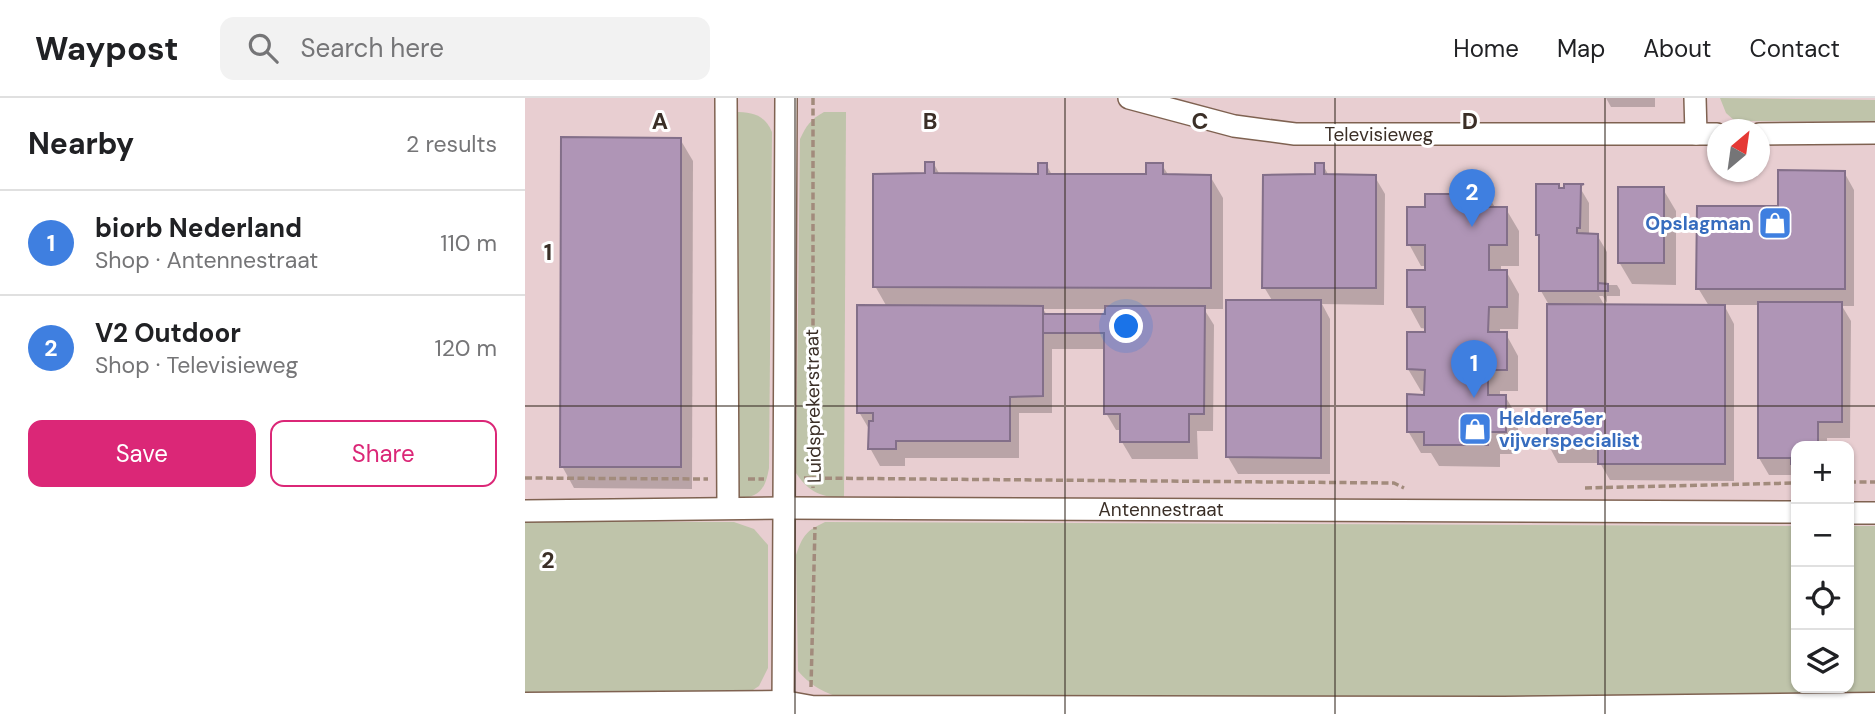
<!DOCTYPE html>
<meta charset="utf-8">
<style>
body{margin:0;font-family:"DM Sans",sans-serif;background:#f2f2f2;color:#202124}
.controls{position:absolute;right:21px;bottom:21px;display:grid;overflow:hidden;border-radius:14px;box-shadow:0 2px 5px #0004}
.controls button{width:63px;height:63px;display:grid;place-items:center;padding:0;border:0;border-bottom:2px solid #e0e0e0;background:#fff;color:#202124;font:35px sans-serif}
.compass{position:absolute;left:1182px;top:21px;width:63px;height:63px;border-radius:50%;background:#fff;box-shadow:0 2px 5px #0004;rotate:29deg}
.you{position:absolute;left:602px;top:229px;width:24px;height:24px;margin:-18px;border:5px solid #fff;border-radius:50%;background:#1a73e8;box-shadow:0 0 0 10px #1a73e833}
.badge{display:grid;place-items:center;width:46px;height:46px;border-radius:50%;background:#db2777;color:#fff;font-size:23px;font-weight:700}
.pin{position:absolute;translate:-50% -58px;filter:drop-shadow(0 2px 4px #0008)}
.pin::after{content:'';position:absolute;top:37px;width:24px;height:21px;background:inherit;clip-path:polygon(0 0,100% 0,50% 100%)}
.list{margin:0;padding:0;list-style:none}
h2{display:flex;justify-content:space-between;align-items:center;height:91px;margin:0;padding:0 28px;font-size:30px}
h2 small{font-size:23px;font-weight:400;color:#757577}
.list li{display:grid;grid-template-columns:46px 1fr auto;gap:21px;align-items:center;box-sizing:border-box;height:105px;padding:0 28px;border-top:2px solid #e0e0e0}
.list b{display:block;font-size:26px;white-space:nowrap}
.list p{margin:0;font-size:23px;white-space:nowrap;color:#757577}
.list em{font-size:23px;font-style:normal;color:#757577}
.actions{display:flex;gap:14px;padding:21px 28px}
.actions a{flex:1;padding:16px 0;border:2px solid #db2777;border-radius:14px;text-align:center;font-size:24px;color:#db2777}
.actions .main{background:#db2777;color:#fff}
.icon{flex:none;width:38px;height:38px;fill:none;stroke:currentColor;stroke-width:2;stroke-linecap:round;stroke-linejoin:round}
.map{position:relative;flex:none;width:1350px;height:616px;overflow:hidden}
header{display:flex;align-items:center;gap:42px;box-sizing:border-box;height:98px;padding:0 35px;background:#fff;border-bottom:2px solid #e0e0e0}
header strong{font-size:33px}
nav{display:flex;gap:38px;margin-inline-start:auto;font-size:24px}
.search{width:490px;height:63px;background:#f2f2f2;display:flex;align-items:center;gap:18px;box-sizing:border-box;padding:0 24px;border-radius:14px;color:#757577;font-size:26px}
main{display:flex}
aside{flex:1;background:#fff}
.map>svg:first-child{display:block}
</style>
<header>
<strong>Waypost</strong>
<div class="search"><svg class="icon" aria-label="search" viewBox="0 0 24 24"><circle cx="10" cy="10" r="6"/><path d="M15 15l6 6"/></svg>Search here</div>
<nav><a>Home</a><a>Map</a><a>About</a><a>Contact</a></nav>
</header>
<main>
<aside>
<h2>Nearby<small>2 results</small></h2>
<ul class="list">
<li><span class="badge" style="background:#3f7fe0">1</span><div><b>biorb Nederland</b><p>Shop · Antennestraat</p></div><em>110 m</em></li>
<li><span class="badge" style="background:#3f7fe0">2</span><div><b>V2 Outdoor</b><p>Shop · Televisieweg</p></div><em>120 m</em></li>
</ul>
<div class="actions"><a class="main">Save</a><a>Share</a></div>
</aside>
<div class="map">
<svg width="1350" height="616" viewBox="0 0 1350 616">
<rect width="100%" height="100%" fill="#f8d8c3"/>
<path fill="#e8ced1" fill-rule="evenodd" d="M0,0H1350V616H0ZM1192,32H1234V74H1192ZM1271,348H1324V590H1271Z"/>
<g fill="#bfc4aa">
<path d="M1195,0L1350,2V24L1210,23L1201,15Z"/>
<path d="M209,14C227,14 239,16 247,34L244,370C240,393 234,398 211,402Z"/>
<path d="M299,14H321L319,401C296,398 284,395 271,375L275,41C281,28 286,21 299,14Z"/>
<path d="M0,423L209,424L229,431L243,447V570L234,588L222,596L0,598Z"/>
<path d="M300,424L1271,428V590H1324V428H1350V598L1314,600L310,598C295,592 284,586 273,573L271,457C278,437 281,433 300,424Z"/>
</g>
<g fill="#0003" fill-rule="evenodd">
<path d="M1081,0H1130V9H1086Z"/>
<path d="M155,41L168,63L167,391L49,390L37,368Z"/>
<path d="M409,66L415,77H514L521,66L527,77L623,78L637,67L644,78H685L698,100V211H679L689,227L688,333H672L673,361H607L597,344V332H591L581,315V251H527V315H494V360H380V368H355L345,350V332L344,331L334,314L362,209L350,188ZM518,211H581V217H522Z"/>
<path d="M798,67L804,78L850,79L860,96L859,207L797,206L805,221V376H713L703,359L748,204L739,189Z"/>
<path d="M1319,74L1329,92V208H1317L1326,223L1325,340H1302V348H1271V377H1244L1234,360L1235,207H1199L1209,226V383L1085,382L1075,365H1033L1024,348V207L1016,193V143L1012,136L1033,88L1035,92L1054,88L1064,105V137H1072L1082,154V187H1092L1095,192V198H1082V205L1078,198H1074L1084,215L1184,208L1173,190L1255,110Z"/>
<path d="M1138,91L1151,113V187L1107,186L1094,164Z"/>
<path d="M963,98L971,111H981L994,133V168H976V173H981L994,196L993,231H975V236H981L993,258V293H975V298H980L993,320V356H975V369L914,368L906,355H896L883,333L901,298V293H896L883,271L902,236V231L896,230L884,208L902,173V168H896L884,146L902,111Z"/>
</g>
<g fill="#af95b6" stroke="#836f89" stroke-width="2">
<path d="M36,39L156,40V369H35Z"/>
<path d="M400,64H409V75L513,76V65H522V76H621V65H638V76L686,77V190L348,189V76L400,75Z"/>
<path d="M790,65H799V76L851,77V190H737L738,77L790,76Z"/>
<path d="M1253,72L1320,73V191H1171L1172,108H1253Z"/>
<path d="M1011,86H1034V90H1039V86H1059L1056,87L1055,130H1052V135L1073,136V193H1014V137H1011Z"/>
<rect x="1093" y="89" width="46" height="76"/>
<path d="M900,96H964V109H982V147H964V172H982V209H964L963,234H982V272H963V297H981V334H963V347H899V334H882V296L899,297L900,272L882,271V234H900V209H882V172H900V147H882V109H900Z"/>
<path d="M1073,185L1083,186V193H1073Z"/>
<path d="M701,202H796V360L701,359Z"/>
<path d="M1233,204H1317V324H1293V348H1271V366H1266V360H1233Z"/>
<path d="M1022,206L1200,207V366H1073V348H1022Z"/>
<path d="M332,207L518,208V298L485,299V343H371V351H343L344,323H348V315H332Z"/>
<path d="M580,208H680L679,316H664V344H595V316H579V235H518V216H580Z"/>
</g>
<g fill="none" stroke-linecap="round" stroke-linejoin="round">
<defs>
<g id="street">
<path d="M201,0L203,410"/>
<path d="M604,0L709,28L770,36H1192"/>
<path d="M1170,0L1171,36"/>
<path d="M1234,36L1350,35"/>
<path d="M0,413L259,410L1271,414"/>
<path d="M1324,415H1350"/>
<path d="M258,616L261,1"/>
</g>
<path id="secondary" d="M0,610L258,608L286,613L979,614L1350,610"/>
</defs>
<use href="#street" stroke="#7f6251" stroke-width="24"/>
<use href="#secondary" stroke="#7f6251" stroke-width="33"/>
<g stroke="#a28b7c" stroke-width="3.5" stroke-dasharray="7 3.5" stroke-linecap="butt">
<path d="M288,0V390"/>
<path d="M0,380L183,381"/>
<path d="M279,380L869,385L879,390"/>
<path d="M223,381H239"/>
<path d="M1324,384H1350"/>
<path d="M1060,390L1271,385"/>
<path d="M286,589L290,429"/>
</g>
<use href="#street" stroke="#fff" stroke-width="21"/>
<use href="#secondary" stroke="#fff" stroke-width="30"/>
</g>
<path fill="none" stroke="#3b2f27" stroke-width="2" stroke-opacity="0.55" d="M270,0V616M540,0V616M810,0V616M1080,0V616M0,308H1350"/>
<defs>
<symbol id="shop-square" viewBox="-11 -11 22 22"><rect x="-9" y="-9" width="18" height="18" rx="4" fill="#3f7fe0" stroke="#fff"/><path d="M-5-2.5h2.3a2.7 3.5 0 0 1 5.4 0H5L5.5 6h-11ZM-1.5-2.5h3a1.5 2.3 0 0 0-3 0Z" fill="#fff"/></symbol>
</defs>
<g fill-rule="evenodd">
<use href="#shop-square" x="1231" y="106" width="38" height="38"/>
<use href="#shop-square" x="931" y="312" width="38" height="38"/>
</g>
<g text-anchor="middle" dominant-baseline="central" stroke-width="6" stroke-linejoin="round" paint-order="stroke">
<g font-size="19" fill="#3b2f27" stroke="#fff">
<text x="854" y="36">Televisieweg</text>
<text transform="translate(288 308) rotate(-91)">Luidsprekerstraat</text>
<text x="636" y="411">Antennestraat</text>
</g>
<g font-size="19" font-weight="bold" fill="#366cbe" stroke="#fff" text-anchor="end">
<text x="1226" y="125">Opslagman</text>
<text x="974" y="320" text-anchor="start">Heldere5er<tspan x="974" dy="22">vijverspecialist</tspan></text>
</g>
</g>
<g font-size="23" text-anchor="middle" font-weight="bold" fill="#3b2f27" stroke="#fff" stroke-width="6" stroke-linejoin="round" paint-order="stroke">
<text x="135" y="31">A</text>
<text x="405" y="31">B</text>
<text x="675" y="31">C</text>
<text x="945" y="31">D</text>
<text x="23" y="162">1</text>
<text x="23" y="470">2</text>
</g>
</svg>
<div class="controls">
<button>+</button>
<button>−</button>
<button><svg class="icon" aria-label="locate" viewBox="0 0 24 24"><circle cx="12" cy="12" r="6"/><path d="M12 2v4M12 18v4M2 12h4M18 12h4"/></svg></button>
<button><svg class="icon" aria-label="layers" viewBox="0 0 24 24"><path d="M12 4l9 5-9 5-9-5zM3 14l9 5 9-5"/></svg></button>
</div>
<svg class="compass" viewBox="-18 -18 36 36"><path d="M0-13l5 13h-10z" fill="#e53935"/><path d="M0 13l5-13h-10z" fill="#757577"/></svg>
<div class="you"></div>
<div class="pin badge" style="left:949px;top:300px;background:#3f7fe0">1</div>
<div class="pin badge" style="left:947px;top:129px;background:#3f7fe0">2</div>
</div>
</main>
